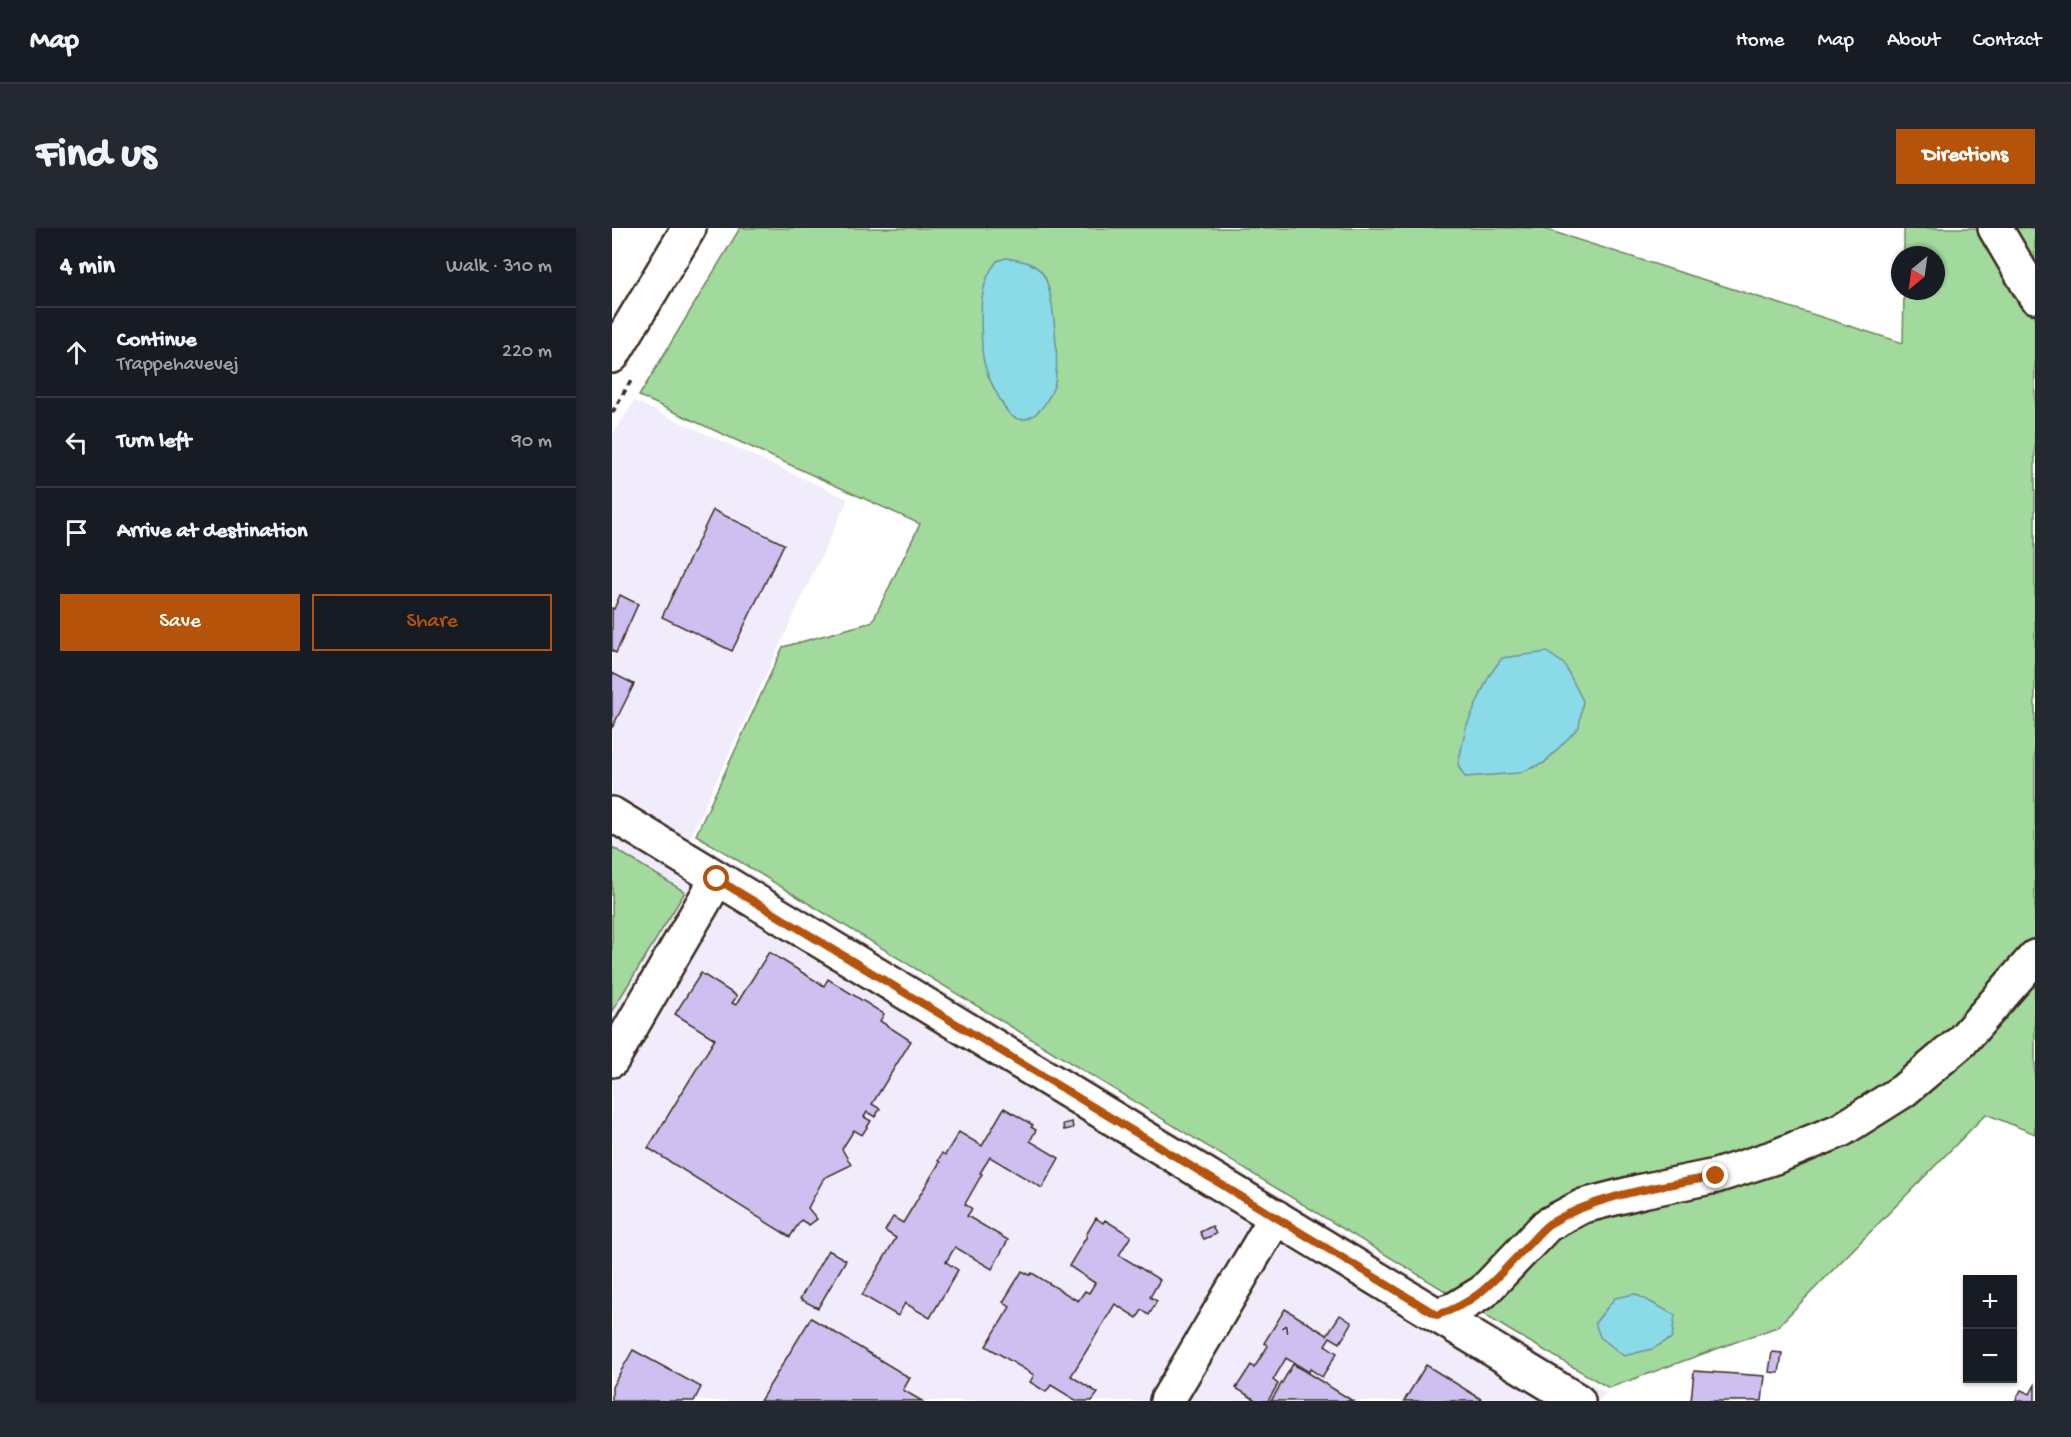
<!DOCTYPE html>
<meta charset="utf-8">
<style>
body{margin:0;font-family:"Gochi Hand",sans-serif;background:#242831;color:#f1f3f6}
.controls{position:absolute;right:18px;bottom:18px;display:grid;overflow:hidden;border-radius:0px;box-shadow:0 2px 4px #0004}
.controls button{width:54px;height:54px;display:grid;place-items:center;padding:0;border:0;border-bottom:2px solid #363941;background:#171b24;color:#f1f3f6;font:30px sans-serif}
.compass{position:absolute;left:1279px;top:18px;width:54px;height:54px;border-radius:50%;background:#171b24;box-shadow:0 2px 4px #0004;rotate:209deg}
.stop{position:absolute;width:18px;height:18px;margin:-14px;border:4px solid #b45309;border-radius:50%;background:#fff}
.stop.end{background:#b45309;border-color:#fff;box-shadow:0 2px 6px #0008}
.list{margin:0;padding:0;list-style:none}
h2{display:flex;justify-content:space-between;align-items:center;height:78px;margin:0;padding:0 24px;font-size:26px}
h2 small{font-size:20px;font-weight:400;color:#9ea1a6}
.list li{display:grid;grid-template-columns:39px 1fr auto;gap:18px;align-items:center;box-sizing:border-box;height:90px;padding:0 24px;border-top:2px solid #363941}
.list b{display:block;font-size:22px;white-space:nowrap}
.list p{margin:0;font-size:20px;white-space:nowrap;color:#9ea1a6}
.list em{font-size:20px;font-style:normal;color:#9ea1a6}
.actions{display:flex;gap:12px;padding:18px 24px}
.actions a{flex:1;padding:14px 0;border:2px solid #b45309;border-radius:0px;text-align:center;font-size:21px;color:#b45309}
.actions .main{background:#b45309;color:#fff}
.icon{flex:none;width:33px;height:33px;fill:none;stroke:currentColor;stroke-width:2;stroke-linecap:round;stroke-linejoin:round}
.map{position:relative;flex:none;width:1423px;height:1173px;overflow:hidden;border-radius:0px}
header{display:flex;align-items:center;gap:36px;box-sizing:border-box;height:84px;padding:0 30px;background:#171b24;border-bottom:2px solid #363941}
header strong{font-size:28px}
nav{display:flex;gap:33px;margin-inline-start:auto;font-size:21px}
.intro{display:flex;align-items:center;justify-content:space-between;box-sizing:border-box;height:144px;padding:0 36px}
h1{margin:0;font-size:42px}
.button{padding:15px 27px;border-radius:0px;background:#b45309;color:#fff;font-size:21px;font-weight:700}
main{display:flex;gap:36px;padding:0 36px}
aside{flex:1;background:#171b24;border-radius:0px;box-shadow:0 2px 4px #0004}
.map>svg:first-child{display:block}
</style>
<header>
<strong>Map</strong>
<nav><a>Home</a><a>Map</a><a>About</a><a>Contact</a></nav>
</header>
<div class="intro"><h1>Find us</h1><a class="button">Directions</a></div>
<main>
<aside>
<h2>4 min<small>Walk · 310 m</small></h2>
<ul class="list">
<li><svg class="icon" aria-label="ahead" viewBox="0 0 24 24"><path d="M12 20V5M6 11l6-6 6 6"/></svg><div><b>Continue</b><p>Trappehavevej</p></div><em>220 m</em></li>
<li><svg class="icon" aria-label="left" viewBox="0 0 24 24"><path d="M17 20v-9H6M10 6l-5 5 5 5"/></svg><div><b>Turn left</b></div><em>90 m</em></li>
<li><svg class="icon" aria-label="arrive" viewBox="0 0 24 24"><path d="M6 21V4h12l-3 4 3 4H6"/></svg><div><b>Arrive at destination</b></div></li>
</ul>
<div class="actions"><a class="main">Save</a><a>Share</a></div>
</aside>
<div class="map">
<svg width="1423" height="1173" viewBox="0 0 1423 1173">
<rect width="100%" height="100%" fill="#fff"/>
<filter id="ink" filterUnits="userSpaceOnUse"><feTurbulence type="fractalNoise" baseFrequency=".0167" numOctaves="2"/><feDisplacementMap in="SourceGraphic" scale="12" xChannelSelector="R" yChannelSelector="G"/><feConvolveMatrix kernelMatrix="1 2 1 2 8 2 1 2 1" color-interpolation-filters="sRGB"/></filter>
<g filter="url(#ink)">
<path fill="#f0ecfb" d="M22,173L236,271L78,609L994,1165L986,1173H0V208Z"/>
<g fill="#a2d99d" stroke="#6e825e" stroke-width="1.5">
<path d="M128,0H929L1291,115L1292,63H1324V27H1292V0H1374L1423,76V906L1374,886L1165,1099L997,1160L899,1103L84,607L171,419L260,394L308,296L27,168Z"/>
<path d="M1397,0H1423V41Z"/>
<path d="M0,619L73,664L0,783Z"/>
</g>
<g fill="#8bdae8" stroke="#6b9497" stroke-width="1.5">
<path d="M394,30C407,32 423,34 431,46C442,62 448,140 442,158C433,184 407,209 390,175C380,157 371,141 370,120C369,90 365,57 385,33Z"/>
<path d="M935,424L952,436L971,473L967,499L932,535L907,545L853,549L846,537L854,499L877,448L890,430Z"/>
<path d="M1023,1066L1063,1087L1060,1110L1040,1121L1012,1128L988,1109L983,1095L1003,1070Z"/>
</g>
<g fill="#cebff1" stroke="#3b2a1e" stroke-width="1.5">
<path d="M101,282L172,316L120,423L50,389Z"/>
<path d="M8,367L26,376L4,425L0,423V380L2,381Z"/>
<path d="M0,445L22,456L0,500Z"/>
<path d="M157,724L212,758L216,751L272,786L268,793L299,813L260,876L268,881L263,889L255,884L252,889L259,893L250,907L242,902L230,921L239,937L212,950L196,980L205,991L197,997L189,992L178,1009L36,920L103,811L63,786L89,745L125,768L120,775L124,777Z"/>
<path d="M392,880L421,897L419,899L424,902L418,913L447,930L430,960L378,929L368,945L370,946L353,976L360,981L355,988L396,1012L380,1041L343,1019L334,1034L346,1042L318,1090L293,1075L286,1088L250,1067L284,1010L273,1003L281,989L291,995L328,934L326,933L330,925L333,927L347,904L370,918Z"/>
<path d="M460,894L461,900L452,902L451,896Z"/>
<path d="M484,990L491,995L493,992L519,1008L507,1027L548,1052L538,1069L545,1073L537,1087L530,1082L525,1090L503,1076L459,1148L486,1165L480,1173H465L439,1157L434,1164L418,1154L422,1147L374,1118L398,1079L391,1074L410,1043L418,1047L420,1045L466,1073L473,1063L477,1065L483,1055L457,1038L475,1008L474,1007Z"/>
<path d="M600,998L604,1006L592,1011L588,1004Z"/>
<path d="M216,1022L234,1032L206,1080L188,1071Z"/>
<path d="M673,1081L715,1107L728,1087L740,1095L728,1115L718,1109L713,1117L725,1125L710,1149L698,1141L697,1144L674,1130L661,1152L666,1156L656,1173H645L624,1160L639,1137L642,1140L656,1118L652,1115Z"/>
<path d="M199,1090L298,1150L291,1162L310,1173H148Z"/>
<path d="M21,1122L89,1159L82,1173H0V1159Z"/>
<path d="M1160,1124L1170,1125L1167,1145L1157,1144Z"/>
<path d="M681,1136L741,1173H659Z"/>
<path d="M814,1137L869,1171L868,1173H792Z"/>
<path d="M1082,1143L1153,1148L1150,1173H1079Z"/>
<path d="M1423,1157V1173H1403L1409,1162L1418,1166Z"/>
</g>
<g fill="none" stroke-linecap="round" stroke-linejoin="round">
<defs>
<g id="minor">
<path d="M1383,0L1423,68"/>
<path d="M0,128L77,0"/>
<path d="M0,586L966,1173"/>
<path d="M0,832L105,651"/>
<path d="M825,1087L843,1081L871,1064L935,997L971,978L1030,963L1104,948L1163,929L1229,902L1291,863L1349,814L1423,729"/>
<path d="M555,1173L664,989"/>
</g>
</defs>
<use href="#minor" stroke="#3b2a1e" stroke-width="38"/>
<path stroke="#3b2a1e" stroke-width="4" stroke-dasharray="6 4.5" stroke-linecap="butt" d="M0,185L21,149"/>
<use href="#minor" stroke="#fff" stroke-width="33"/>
</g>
</g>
<g fill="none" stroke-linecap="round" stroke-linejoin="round" filter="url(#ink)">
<path stroke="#b45309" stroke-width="8" d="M105,651L825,1087C867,1074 885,1049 914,1019C922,1011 929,1002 937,996C986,966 1048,959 1104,948"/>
</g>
<g text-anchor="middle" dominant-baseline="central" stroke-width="6" stroke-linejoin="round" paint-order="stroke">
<g font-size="18" fill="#604f53">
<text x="674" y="1103">1</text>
</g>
</g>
</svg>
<div class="controls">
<button>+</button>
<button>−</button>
</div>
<svg class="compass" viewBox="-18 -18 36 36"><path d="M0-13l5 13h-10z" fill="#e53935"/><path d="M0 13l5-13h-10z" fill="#9ea1a6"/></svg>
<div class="stop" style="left:105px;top:651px"></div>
<div class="stop end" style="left:1104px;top:948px"></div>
</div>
</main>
